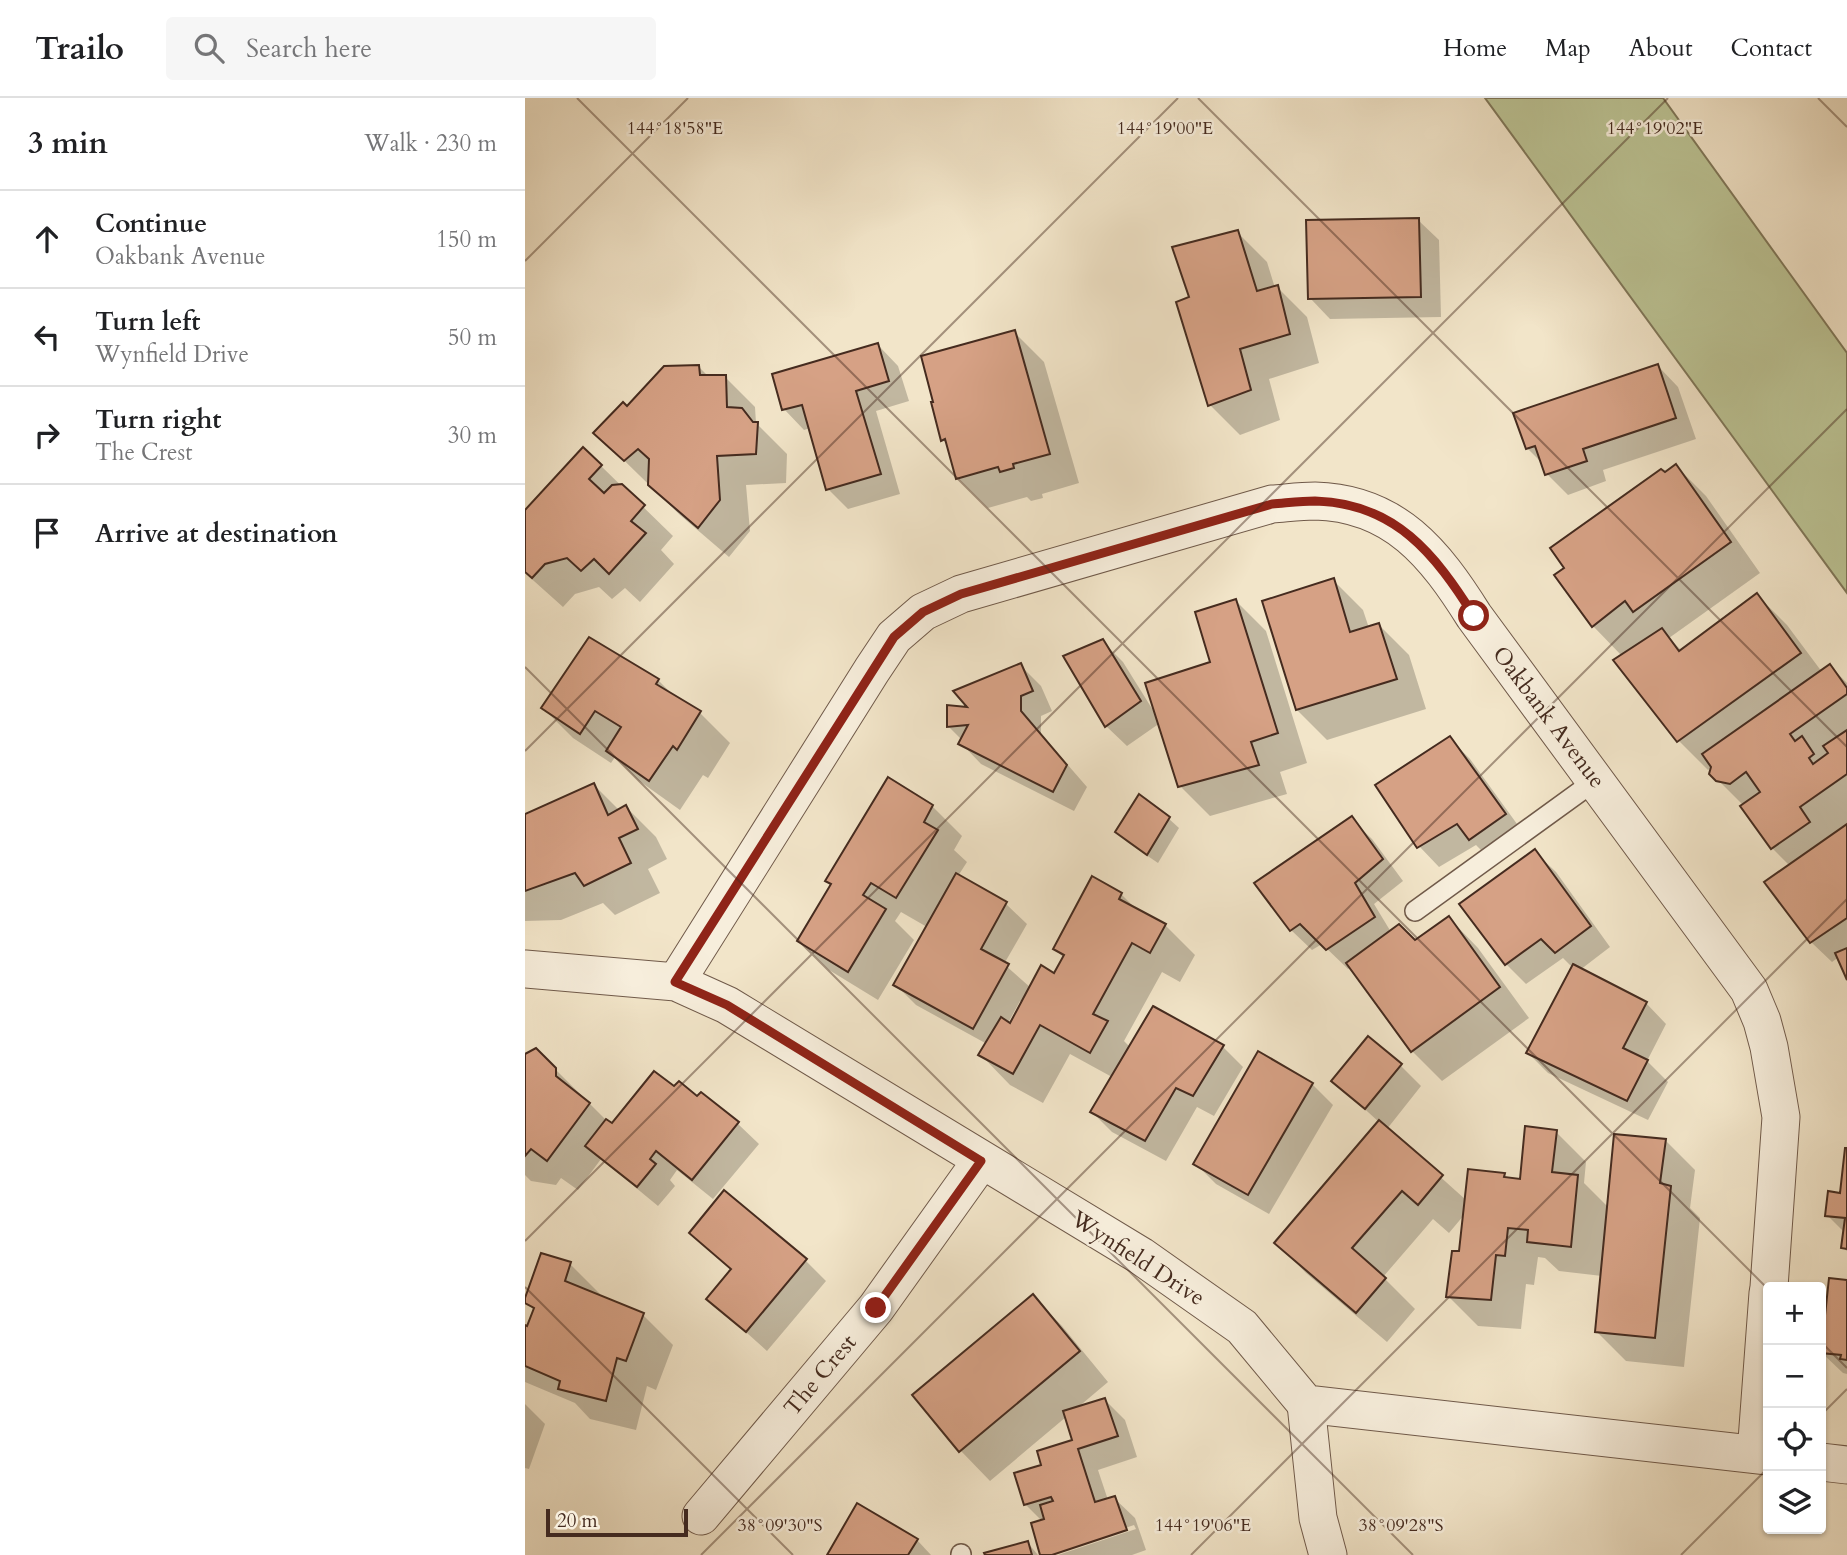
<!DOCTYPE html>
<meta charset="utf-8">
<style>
body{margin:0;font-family:Cardo,serif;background:#f6f6f6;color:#202124}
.controls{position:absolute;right:21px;bottom:21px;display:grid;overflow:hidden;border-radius:7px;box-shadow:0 2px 5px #0004}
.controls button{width:63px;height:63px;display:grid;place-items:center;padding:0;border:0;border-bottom:2px solid #e0e0e0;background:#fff;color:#202124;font:35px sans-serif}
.scale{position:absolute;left:21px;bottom:18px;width:142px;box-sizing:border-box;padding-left:7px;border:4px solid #452b1f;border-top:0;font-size:19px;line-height:24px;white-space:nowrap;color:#452b1f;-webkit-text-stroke:5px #f7eedc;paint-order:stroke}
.stop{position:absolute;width:21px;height:21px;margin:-16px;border:5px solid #8f2418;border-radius:50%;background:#fff}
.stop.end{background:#8f2418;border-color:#fff;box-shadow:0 2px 7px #0008}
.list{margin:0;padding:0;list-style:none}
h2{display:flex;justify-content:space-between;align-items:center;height:91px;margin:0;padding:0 28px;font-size:30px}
h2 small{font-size:23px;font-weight:400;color:#757577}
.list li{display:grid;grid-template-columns:46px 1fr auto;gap:21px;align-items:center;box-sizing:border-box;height:98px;padding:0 28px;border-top:2px solid #e0e0e0}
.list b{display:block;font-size:26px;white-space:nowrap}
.list p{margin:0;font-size:23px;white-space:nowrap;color:#757577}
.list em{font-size:23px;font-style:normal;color:#757577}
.icon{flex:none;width:38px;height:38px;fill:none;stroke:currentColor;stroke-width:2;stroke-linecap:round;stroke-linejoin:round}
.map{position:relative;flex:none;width:1322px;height:1457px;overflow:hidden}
header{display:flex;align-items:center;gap:42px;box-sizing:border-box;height:98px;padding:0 35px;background:#fff;border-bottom:2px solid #e0e0e0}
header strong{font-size:33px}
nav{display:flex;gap:38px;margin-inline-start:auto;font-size:24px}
.search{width:490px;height:63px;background:#f6f6f6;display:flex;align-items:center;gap:18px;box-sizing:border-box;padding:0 24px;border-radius:7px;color:#757577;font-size:26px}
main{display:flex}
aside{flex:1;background:#fff}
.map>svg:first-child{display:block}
</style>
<header>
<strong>Trailo</strong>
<div class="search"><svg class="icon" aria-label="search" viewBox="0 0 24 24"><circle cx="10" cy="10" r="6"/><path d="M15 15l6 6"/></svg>Search here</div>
<nav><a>Home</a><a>Map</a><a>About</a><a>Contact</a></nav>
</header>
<main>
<aside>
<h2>3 min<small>Walk · 230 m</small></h2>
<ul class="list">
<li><svg class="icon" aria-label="ahead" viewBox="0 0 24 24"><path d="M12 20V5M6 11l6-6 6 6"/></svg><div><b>Continue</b><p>Oakbank Avenue</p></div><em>150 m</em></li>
<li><svg class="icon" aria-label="left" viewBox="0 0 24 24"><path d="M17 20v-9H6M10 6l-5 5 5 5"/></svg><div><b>Turn left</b><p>Wynfield Drive</p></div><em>50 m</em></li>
<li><svg class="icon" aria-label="right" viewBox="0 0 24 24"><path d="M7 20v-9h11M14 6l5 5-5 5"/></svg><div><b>Turn right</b><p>The Crest</p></div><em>30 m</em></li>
<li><svg class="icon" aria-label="arrive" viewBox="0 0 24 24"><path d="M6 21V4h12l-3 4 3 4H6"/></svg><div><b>Arrive at destination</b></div></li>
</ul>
</aside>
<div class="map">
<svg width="1322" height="1457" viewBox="0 0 1322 1457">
<rect width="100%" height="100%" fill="#f2e5c9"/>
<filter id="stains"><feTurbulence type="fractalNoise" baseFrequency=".00286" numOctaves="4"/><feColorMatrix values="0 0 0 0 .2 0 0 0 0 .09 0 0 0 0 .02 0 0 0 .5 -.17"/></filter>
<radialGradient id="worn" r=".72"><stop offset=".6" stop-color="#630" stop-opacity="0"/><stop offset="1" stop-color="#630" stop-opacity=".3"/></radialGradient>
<path fill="#bcc495" stroke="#80785a" stroke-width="2" d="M960,0H1138L1322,255V495Z"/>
<g fill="#0003" fill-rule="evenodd">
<path d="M893,122L914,142L916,219L805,221L785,200Z"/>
<path d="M712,134L742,164L750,190L752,189L782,219L794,265L744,281L755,322L715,337L685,307L654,205L667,200Z"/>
<path d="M489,234L519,264L554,385L517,396L518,400L506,403L502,399L463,410L433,380L424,348L418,342Z"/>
<path d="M353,247L373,268L384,303L351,313L375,396L323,411L303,391L285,330L279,332L259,311Z"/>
<path d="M1133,268L1153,289L1171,341L1078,372L1081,383L1043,397L1022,376L1018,366L1002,350Z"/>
<path d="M174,269L184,279H200L230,309L231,325L262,356L261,385L221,387L225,433L204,459L155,417L71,335L102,310Z"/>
<path d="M76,368L148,438L136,452L149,466L115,504L100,490L87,501L74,489L50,496L38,509L0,475V414Z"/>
<path d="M1151,368L1181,398L1235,475L1144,540L1157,553L1232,497L1262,527L1297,574L1305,568L1322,585V878L1314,859L1307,864L1286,844L1265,768L1247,750L1219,708L1186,675L1187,669L1183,672L1153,642L1097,558L1068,528L1032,477Z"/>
<path d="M808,482L838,512L844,530L854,527L884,557L901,611L802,642L772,612L739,504Z"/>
<path d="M711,503L741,533L782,665L755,674L762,696L685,718L655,688L635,625L602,648L581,628L577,543L598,564L631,617L688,565Z"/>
<path d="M495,567L516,588L527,613L516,618V636L562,689L549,713L456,666L436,645L437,642L424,629Z"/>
<path d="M133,582L150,599L175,615L205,645L183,680L178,677L155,712L113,682L90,659L86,665L48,640L18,610Z"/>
<path d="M924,640L945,661L1000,737L966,762L951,747L914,769L894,748Z"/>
<path d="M69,687L95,713L101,709L131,739L142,761L123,771L135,795L90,817L78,805L36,822L0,823V718Z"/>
<path d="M407,708L437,738L429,752L442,764L433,778L481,806L502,826L479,866L506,890L530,877L539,860L530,851L596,796L612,812L640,827L670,857L655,884L637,874L599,943L605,949H698L718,969L689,1018L672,1009L641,1063L587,1034L567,1014L587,979L545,956L518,1005L485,987L456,957L462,946L391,907L370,886L402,829L376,814L370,823L389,842L353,902L304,872L274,842L307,788L302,782ZM495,903L498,905L486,927L483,925Z"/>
<path d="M643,720L654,730L633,765L602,744L592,734Z"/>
<path d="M826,721L847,741L878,783L849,806L866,834L890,845L924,820L953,850L1004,920L917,983L887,953L826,869L823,871L797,846L787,852L766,832Z"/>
<path d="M1010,754L1031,774L1085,849L1055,872L1121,905L1141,926L1122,963L1143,984L1123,1022L1023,975L1003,955L1048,870L1038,860L1001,886L981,866Z"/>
<path d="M734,956L787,986L808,1007L744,1116L691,1086L670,1065Z"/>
<path d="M0,958L30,971L87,1028L149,991L172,1000L176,996L213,1026L234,1046L188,1101L152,1072L145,1082L150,1088L133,1108L76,1061L53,1092L36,1080L31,1087L6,1083L0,1077Z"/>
<path d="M876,968L896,988L862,1031L941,1102L979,1077L984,1081L996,1083L1031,1034L1061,1064L1059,1085L1084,1110L1140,1042L1170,1072L1165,1110L1175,1120L1159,1269L1101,1263L1071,1233L1077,1178L1034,1173L1020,1160L1013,1159L1009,1187L1001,1186L996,1231L953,1228L923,1198L935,1155L939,1117L924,1135L908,1121L858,1179L890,1211L862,1244L781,1175L752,1145L855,1025L809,983Z"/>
<path d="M1322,1052V1153L1318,1150L1320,1135L1302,1117L1316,1097Z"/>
<path d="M166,1135L280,1162L301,1183L242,1253L184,1201L207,1173Z"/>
<path d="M45,1166L75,1196V1199L118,1217L148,1247L131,1292L122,1288L111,1332L65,1321L50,1305L0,1284V1229L3,1230L10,1213L1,1204Z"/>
<path d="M1322,1184V1276L1318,1275L1297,1255Z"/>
<path d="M508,1198L537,1228L583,1284L551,1311L580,1302L600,1322L612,1359L573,1372L583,1402L589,1400L610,1420L621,1452L607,1457H533L611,1431L609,1427L528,1455V1457H517L518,1424L500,1406L518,1368L549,1343L541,1319L465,1383L436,1353L389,1298Z"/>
<path d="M0,1306L20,1326L4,1371L0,1370Z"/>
<path d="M392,1442L406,1457H304Z"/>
<path d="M502,1444L513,1457H462Z"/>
</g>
<g fill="#d6a185" stroke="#452b1f" stroke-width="2">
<path d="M894,120L896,199L783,201L781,122Z"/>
<path d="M713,132L732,193L753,187L765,236L715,251L726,292L683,308L651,204L664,199L647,149Z"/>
<path d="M490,232L525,356L488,366L489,370L475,374L473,369L431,381L420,341L416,343L406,304H408L396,258Z"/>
<path d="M353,245L364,283L331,293L356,376L301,392L277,307L257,312L247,276Z"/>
<path d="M1133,266L1151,320L1058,351L1062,363L1020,377L1010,348L1001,351L988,315Z"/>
<path d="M174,267L175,277H201L202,309L217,310L228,324H233L231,356L192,358L195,402L173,430L123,387L124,361L113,351L99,363L68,335L98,304L102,308L139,268Z"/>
<path d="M58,349L77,367L64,381L79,395L87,387L97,386L120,407L106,423L121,435L84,476L69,461L56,473L42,460L20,466L7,480L0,474V412Z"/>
<path d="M1151,366L1206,444L1108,514L1100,503L1067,529L1029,477L1039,470L1025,450L1136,371L1140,374Z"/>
<path d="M809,480L825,534L854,525L872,581L771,612L737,503Z"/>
<path d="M1232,495L1276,555L1152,644L1088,562L1137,530L1154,553Z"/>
<path d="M711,501L753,635L726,644L734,667L653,689L620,585L685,564L670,514Z"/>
<path d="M64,539L134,581L131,586L176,613L152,652L148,648L124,683L81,653L96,629L70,613L55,636L16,610Z"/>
<path d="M578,541L616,603L580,629L538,558Z"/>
<path d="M496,565L508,593L496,598V613L542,667L528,694L433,646L443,627L422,629V607L442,609L428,593Z"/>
<path d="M1305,566L1322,590V596L1265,636L1270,643L1277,638L1289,656L1284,660L1288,666L1303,655L1298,648L1322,632V676L1275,709L1285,724L1246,751L1215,708L1235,694L1221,674L1205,686L1191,683L1184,676L1186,669L1177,656Z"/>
<path d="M925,638L981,716L944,742L932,726L892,750L850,687Z"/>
<path d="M363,679L408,707L399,724L413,732L371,800L346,785L338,797L361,811L323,874L272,843L306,786L300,783Z"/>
<path d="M69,685L83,717L101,707L113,731L94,740L106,765L59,788L50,775L0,793V716Z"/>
<path d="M614,696L645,719L622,757L590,734Z"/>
<path d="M827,718L858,761L830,785L850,819L801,852L775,826L765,833L729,785Z"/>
<path d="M1322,726V820L1285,845L1239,784Z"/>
<path d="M1010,751L1066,828L1030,855L1016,841L980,867L934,806Z"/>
<path d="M431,775L482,804L456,851L484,866L448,931L368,887Z"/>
<path d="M567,778L597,795L594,801L641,826L625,855L607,845L568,916L583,923L565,955L515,927L488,976L453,957L476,919L485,925L516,867L529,875L539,857L528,851Z"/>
<path d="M924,818L975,889L886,954L821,865L874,826L890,842Z"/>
<path d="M1322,850V882L1310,855Z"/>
<path d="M1048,866L1122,904L1098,950L1123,962L1102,1003L1001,955Z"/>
<path d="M628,908L699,947L668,998L651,990L620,1043L565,1014Z"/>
<path d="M843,938L877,966L840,1011L806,983Z"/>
<path d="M11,950L31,970V978L65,1005L22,1063L6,1051L0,1058V956Z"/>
<path d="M733,953L788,985L723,1097L668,1066Z"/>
<path d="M129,973L149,988L154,983L172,998L176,994L214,1024L167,1082L131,1053L125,1061L131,1066L112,1089L60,1048L81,1021L87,1025Z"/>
<path d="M854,1022L918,1077L893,1107L877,1093L827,1150L861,1180L831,1215L749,1145Z"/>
<path d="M1000,1028L1032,1032L1027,1074L1053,1077L1046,1149L1002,1144L1003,1132L983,1130L980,1158L971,1157L966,1202L921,1199L927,1153H934L943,1071L980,1075L979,1079L995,1081Z"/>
<path d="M1089,1036L1141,1041L1135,1085L1146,1088L1130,1240L1070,1234Z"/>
<path d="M1320,1050H1322V1151L1316,1150L1320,1120L1300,1118L1303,1093L1315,1095Z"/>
<path d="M199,1092L282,1161L221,1234L181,1201L206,1171L164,1135Z"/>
<path d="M16,1155L46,1164L40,1183L119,1215L101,1263L92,1260L81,1303L33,1291L35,1283L0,1268V1227L2,1228L9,1210L0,1205V1200Z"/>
<path d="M1304,1180L1322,1182V1262L1315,1261L1316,1257L1296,1255Z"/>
<path d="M508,1196L555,1253L434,1354L387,1297Z"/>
<path d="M580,1300L593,1338L553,1351L570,1404L590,1398L602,1432L527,1457H515L506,1425L519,1421L515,1407L528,1403L526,1399L499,1407L489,1375L516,1367L512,1353L547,1342L538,1313Z"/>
<path d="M332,1405L393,1441L383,1457H302Z"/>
<path d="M503,1443L507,1457H460L459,1455Z"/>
</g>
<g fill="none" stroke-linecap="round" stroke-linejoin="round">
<defs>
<g id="lane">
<path d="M890,813L1071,682"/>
<path d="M436,1456V1457"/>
</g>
<g id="street">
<path d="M0,871L151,884L202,907L616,1158L717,1229L781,1306L1243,1358"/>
<path d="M151,884L347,572L369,539L398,514L436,496L747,406C761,405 776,403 790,403C870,405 910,456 949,518L1224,892L1237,923L1244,949L1256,1019L1244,1189"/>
<path d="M781,1306L793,1420L803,1457"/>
<path d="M1231,1356L1243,1195"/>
<path d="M1296,1364L1322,1367"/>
<path d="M176,1418L351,1210L456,1063"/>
</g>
</defs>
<use href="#lane" stroke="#705a4a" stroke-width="22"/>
<use href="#street" stroke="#705a4a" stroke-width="39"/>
<use href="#lane" stroke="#f7eedc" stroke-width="19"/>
<use href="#street" stroke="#f7eedc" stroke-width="37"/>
</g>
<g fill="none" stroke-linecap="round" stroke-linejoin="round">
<path stroke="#8f2418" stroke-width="9" d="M351,1210L456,1063L202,907L150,884L369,539L398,514L436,496L747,406C761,405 776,403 790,403C870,405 910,456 949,518"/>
</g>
<path fill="none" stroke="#452b1f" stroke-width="2" stroke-opacity="0.45" d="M52,0L1243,1191M673,0L1322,649M1293,0L1322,29M0,163L163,0M0,569L888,1457M0,653L653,0M0,1143L1143,0M0,1189L268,1457M1296,1244L1322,1270M1296,1317L1322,1291M176,1457L1322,311M666,1457L1322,801M1156,1457L1243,1370"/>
<g text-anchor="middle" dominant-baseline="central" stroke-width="5" stroke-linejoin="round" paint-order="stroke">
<g font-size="23" fill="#452b1f" stroke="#f7eedc">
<text transform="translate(1024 619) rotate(53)">Oakbank Avenue</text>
<text transform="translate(613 1160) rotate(33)">Wynfield Drive</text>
<text transform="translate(295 1277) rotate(-50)">The Crest</text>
</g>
</g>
<g font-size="18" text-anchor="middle" fill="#452b1f" stroke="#f7eedc" stroke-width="5" stroke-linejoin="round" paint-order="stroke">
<text x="150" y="36">144°18'58"E</text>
<text x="640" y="36">144°19'00"E</text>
<text x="1130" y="36">144°19'02"E</text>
<text x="255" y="1433">38°09'30"S</text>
<text x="678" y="1433">144°19'06"E</text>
<text x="876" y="1433">38°09'28"S</text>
</g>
<rect width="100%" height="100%" filter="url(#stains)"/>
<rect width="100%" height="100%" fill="url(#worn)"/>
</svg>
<div class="controls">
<button>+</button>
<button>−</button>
<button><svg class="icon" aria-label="locate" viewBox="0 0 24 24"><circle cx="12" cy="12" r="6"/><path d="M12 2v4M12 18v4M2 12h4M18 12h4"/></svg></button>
<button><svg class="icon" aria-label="layers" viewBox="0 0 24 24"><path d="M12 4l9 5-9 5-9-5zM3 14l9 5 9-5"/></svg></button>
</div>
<div class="scale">20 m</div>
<div class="stop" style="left:949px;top:518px"></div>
<div class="stop end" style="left:351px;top:1210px"></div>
</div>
</main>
